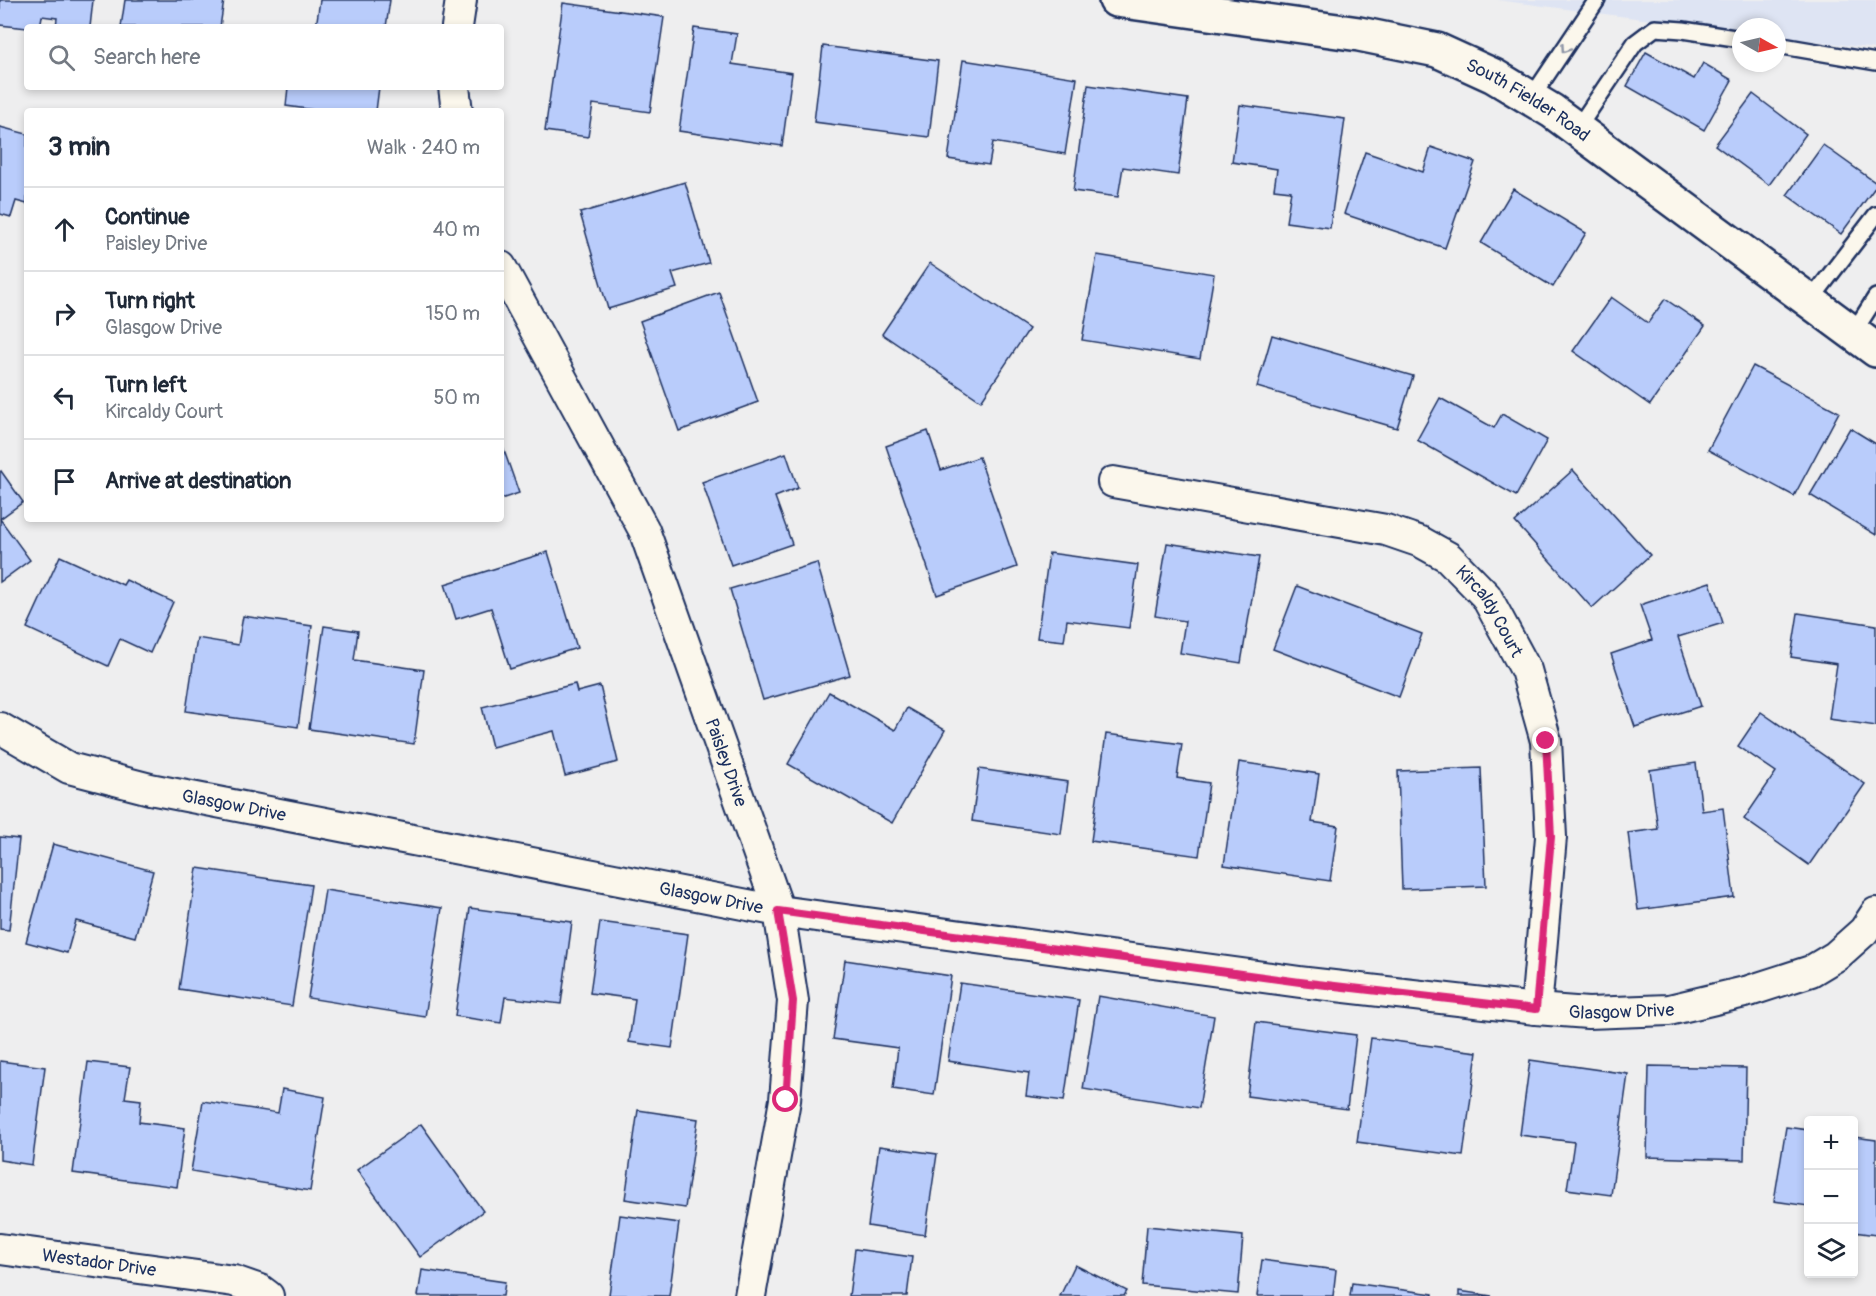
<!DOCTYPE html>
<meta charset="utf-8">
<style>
body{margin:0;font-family:Pangolin,sans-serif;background:#f6f6f7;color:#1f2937}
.controls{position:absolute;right:18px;bottom:18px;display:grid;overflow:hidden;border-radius:6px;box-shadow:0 3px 9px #0003}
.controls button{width:54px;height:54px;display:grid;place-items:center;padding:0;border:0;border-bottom:2px solid #e0e1e3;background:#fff;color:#1f2937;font:30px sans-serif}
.compass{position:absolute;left:1732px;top:18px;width:54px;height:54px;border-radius:50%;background:#fff;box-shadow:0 3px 9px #0003;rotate:98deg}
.stop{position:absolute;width:18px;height:18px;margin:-14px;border:4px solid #db2777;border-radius:50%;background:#fff}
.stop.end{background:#db2777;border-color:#fff;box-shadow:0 2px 6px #0008}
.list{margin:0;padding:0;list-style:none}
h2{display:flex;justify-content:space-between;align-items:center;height:78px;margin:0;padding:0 24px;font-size:26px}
h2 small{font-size:20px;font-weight:400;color:#747a83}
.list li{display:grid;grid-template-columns:39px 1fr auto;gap:18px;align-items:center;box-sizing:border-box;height:84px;padding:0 24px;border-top:2px solid #e0e1e3}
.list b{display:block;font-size:22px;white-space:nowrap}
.list p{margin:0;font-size:20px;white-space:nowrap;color:#747a83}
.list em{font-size:20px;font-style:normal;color:#747a83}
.icon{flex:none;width:33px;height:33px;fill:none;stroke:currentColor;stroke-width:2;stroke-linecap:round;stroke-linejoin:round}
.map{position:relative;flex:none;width:1876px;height:1296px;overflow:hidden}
.search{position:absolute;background:#fff;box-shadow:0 3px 9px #0003;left:24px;top:24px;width:480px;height:66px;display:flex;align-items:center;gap:15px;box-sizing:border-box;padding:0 21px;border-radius:6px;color:#747a83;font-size:22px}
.panel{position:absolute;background:#fff;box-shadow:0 3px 9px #0003;left:24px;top:108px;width:480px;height:414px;border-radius:6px}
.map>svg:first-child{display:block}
</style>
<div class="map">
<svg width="1876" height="1296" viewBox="0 0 1876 1296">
<rect width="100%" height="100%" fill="#eeeeef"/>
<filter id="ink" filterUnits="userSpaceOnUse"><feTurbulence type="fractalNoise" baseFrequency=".0167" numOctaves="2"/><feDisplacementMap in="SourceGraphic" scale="12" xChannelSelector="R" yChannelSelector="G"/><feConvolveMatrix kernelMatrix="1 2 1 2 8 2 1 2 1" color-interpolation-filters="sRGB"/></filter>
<g filter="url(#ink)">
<path fill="#dee4f3" d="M1497,0H1876V49L1777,36V27H1741V32Z"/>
<g fill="#b9ccfb" stroke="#1b2f5e" stroke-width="1.5">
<path d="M0,0H93L90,27H56L57,18L42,16L40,27H27V28L0,25Z"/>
<path d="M125,0H224L220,27H121Z"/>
<path d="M320,0H390L386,27H316Z"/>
<path d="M563,3L664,17L650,112L593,104L588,137L545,131Z"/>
<path d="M694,28L737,34L732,64L792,73L782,146L679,131Z"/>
<path d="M823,46L938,61L929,137L814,122Z"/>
<path d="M1646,52L1694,79L1703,63L1732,80L1704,130L1627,86Z"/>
<path d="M963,60L1077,78L1065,154L993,142L989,165L948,159Z"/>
<path d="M1088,85L1188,99L1178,175L1123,167L1118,197L1073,191Z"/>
<path d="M288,87H379L376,111H322L286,106Z"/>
<path d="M1753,94L1806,134L1769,185L1715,145Z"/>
<path d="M1240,105L1345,119L1330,228L1286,222L1291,191L1274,189L1277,169L1232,162Z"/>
<path d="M0,127L27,134V204L16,201L11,217L0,214Z"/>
<path d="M1823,145L1876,183V186L1841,234L1787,195Z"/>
<path d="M1431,147L1475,162L1445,248L1344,214L1365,152L1423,172Z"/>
<path d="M685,182L709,263L672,273L677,288L608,309L580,213Z"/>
<path d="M1513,189L1586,233L1553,287L1481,243Z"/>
<path d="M1097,255L1214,274L1200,359L1082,340Z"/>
<path d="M930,263L1029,329L981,401L882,334Z"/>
<path d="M719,292L758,402L679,431L640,321Z"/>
<path d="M1611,297L1648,323L1665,299L1705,326L1650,405L1573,351Z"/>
<path d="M1272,335L1413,376L1397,428L1257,387Z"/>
<path d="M1753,366L1839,412L1794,496L1708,450Z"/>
<path d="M1440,398L1494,428L1502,414L1547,440L1516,496L1417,440Z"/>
<path d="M1850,428L1876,444V535L1810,495Z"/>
<path d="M928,431L941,470L979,457L1017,567L937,595L886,446Z"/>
<path d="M501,442L519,493L501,499Z"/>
<path d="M786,453L798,488L775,497L792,544L731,565L702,482Z"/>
<path d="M1573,470L1650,555L1592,608L1515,522Z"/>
<path d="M1,471L23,502L0,519L30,560L0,582V472Z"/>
<path d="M1167,543L1259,557L1241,663L1180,653L1185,621L1155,616Z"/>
<path d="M548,552L577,648L510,669L491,608L456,619L445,584Z"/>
<path d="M1049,553L1138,565L1129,628L1067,620L1064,641L1037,638Z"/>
<path d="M60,556L123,585L126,580L173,602L150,653L120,639L108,666L27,628Z"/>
<path d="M817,563L850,675L763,700L730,589Z"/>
<path d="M1710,582L1723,623L1678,637L1701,706L1635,727L1611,654L1652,640L1640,605Z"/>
<path d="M1297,586L1422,634L1399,697L1273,649Z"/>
<path d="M1798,613L1876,625V726L1829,719L1837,664L1791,657Z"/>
<path d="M243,616L312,626L298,727L186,711L197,638L238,645Z"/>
<path d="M324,626L358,631L354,660L424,670L414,744L309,729Z"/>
<path d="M575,684L577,692L600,686L618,762L565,776L554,731L492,747L482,707Z"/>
<path d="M829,692L895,730L907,708L945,730L892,823L788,764Z"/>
<path d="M1761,712L1865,784L1809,865L1744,819L1776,772L1738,746Z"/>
<path d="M1106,734L1182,744L1177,778L1209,783L1199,856L1091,841Z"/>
<path d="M1239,762L1319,774L1312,822L1338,826L1330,881L1224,865Z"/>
<path d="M1696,763L1702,811L1723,808L1734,897L1638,910L1628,833L1658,829L1650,770Z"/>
<path d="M1481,768L1486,886L1402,889L1398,771Z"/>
<path d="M979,769L1068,782L1061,834L972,821Z"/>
<path d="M0,837L19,839L9,930L0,929Z"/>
<path d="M53,844L153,871L135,937L76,921L67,953L26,942Z"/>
<path d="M197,868L311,885L292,1006L179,989Z"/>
<path d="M325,890L442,908L425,1017L308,998Z"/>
<path d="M470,908L572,922L561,1004L505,997L501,1023L455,1016Z"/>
<path d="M600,922L688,934L672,1048L629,1042L635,999L590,993Z"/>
<path d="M845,960L951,976L934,1095L893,1089L898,1048L833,1039Z"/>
<path d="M960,983L1079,1000L1064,1101L1026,1096L1029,1073L948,1061Z"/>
<path d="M1098,996L1214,1016L1199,1108L1083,1089Z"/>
<path d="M1256,1022L1356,1035L1347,1109L1247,1096Z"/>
<path d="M1371,1038L1477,1052L1463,1156L1357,1142Z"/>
<path d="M1530,1060L1628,1074L1611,1195L1567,1189L1574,1142L1520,1135Z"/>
<path d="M0,1061L45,1067L32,1165L0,1160Z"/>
<path d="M88,1062L130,1067L125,1098L141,1100L139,1122L185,1128L177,1187L73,1173Z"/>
<path d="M1649,1066L1746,1068L1744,1160L1647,1157Z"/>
<path d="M282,1089L325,1097L310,1191L191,1171L203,1101L278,1113Z"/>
<path d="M638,1110L698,1119L685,1208L625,1199Z"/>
<path d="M421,1124L483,1211L420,1257L357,1170Z"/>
<path d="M1786,1127L1808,1130V1206L1774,1201Z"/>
<path d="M1854,1137L1876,1140V1235L1854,1232Z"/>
<path d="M879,1146L937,1154L925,1235L868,1226Z"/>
<path d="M620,1215L679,1223L669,1296L609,1295Z"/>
<path d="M1147,1226L1243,1236L1238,1294L1142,1285Z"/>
<path d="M855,1249L912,1257L907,1296H849Z"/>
<path d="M1262,1260L1336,1270L1333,1296H1257Z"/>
<path d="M1075,1265L1127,1291L1124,1296H1060Z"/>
<path d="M422,1270L505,1282L503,1296H418Z"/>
<path d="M1352,1283L1433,1294V1296H1350Z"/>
<path d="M1459,1291L1492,1296H1459Z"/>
</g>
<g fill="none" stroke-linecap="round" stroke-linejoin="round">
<defs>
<g id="lane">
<path d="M1777,45L1876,62"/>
<path d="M1532,97L1597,0"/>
<path d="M1577,129L1635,43L1655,28L1683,30L1741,39"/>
<path d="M1810,301L1876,215"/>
<path d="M1853,333L1876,297"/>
</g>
<g id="street">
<path d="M457,27L461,0"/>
<path d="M454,87L457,111"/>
<path id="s1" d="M501,267L644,530L779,911L793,1001L785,1100L750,1296"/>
<path id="s2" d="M1113,482L1386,530L1421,542L1448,557L1486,596L1526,670L1546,741L1551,837L1536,1009"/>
<path id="s3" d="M0,728L69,768L150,789L779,911L1300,982L1536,1009L1588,1013L1669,1010L1749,991L1811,971L1836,956L1864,931L1876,913"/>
<path id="s4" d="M0,1249L234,1281L260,1290L268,1296"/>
</g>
<g id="secondary">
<path id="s5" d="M1116,0L1359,34L1437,50L1494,76L1552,111L1876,350"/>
</g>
</defs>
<use href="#lane" stroke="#1b2f5e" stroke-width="20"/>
<use href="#street" stroke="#1b2f5e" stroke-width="34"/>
<use href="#secondary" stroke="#1b2f5e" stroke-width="38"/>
<use href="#lane" stroke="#fbf7ec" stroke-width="15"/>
<use href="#street" stroke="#fbf7ec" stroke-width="30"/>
<use href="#secondary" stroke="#fbf7ec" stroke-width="33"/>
</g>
<defs><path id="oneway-chevron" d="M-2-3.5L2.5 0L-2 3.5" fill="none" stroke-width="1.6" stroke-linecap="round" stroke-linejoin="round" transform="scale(1.5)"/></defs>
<use stroke="#8b93a5" href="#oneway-chevron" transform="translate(1565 49) rotate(124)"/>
</g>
<g fill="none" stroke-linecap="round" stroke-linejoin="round" filter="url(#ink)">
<path stroke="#db2777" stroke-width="8" d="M786,1100L793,1001L778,911L1300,982L1536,1009L1551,837L1546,741"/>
</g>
<g text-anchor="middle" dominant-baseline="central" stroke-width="5" stroke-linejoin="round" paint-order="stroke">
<g font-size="18" fill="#1b2f5e" stroke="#fbf7ec">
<text stroke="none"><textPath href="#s5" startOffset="429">South Fielder Road</textPath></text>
<text stroke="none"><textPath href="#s2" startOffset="414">Kircaldy Court</textPath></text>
<text stroke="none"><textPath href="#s1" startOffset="546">Paisley Drive</textPath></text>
<text stroke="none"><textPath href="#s3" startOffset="249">Glasgow Drive</textPath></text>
<text stroke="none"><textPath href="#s3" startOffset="735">Glasgow Drive</textPath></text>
<text stroke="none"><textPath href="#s3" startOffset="1653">Glasgow Drive</textPath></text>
<text stroke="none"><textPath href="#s4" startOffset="100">Westador Drive</textPath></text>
</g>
</g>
</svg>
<div class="controls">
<button>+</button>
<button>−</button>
<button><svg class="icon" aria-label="layers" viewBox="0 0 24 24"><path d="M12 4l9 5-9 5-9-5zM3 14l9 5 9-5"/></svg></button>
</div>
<svg class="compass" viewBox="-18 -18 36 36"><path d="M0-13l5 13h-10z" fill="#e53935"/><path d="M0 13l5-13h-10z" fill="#747a83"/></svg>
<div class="stop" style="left:786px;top:1100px"></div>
<div class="stop end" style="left:1546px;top:741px"></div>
<div class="search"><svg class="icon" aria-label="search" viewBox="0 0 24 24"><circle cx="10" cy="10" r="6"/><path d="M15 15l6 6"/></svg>Search here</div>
<section class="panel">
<h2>3 min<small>Walk · 240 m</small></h2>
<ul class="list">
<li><svg class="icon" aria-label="ahead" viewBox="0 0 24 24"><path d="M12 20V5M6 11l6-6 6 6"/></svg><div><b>Continue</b><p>Paisley Drive</p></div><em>40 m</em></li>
<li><svg class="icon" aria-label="right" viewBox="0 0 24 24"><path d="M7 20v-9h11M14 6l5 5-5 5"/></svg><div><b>Turn right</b><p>Glasgow Drive</p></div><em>150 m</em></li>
<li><svg class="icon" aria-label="left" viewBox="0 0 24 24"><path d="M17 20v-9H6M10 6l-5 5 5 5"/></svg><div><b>Turn left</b><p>Kircaldy Court</p></div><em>50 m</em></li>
<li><svg class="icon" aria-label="arrive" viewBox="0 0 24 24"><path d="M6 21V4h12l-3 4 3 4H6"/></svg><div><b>Arrive at destination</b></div></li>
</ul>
</section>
</div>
